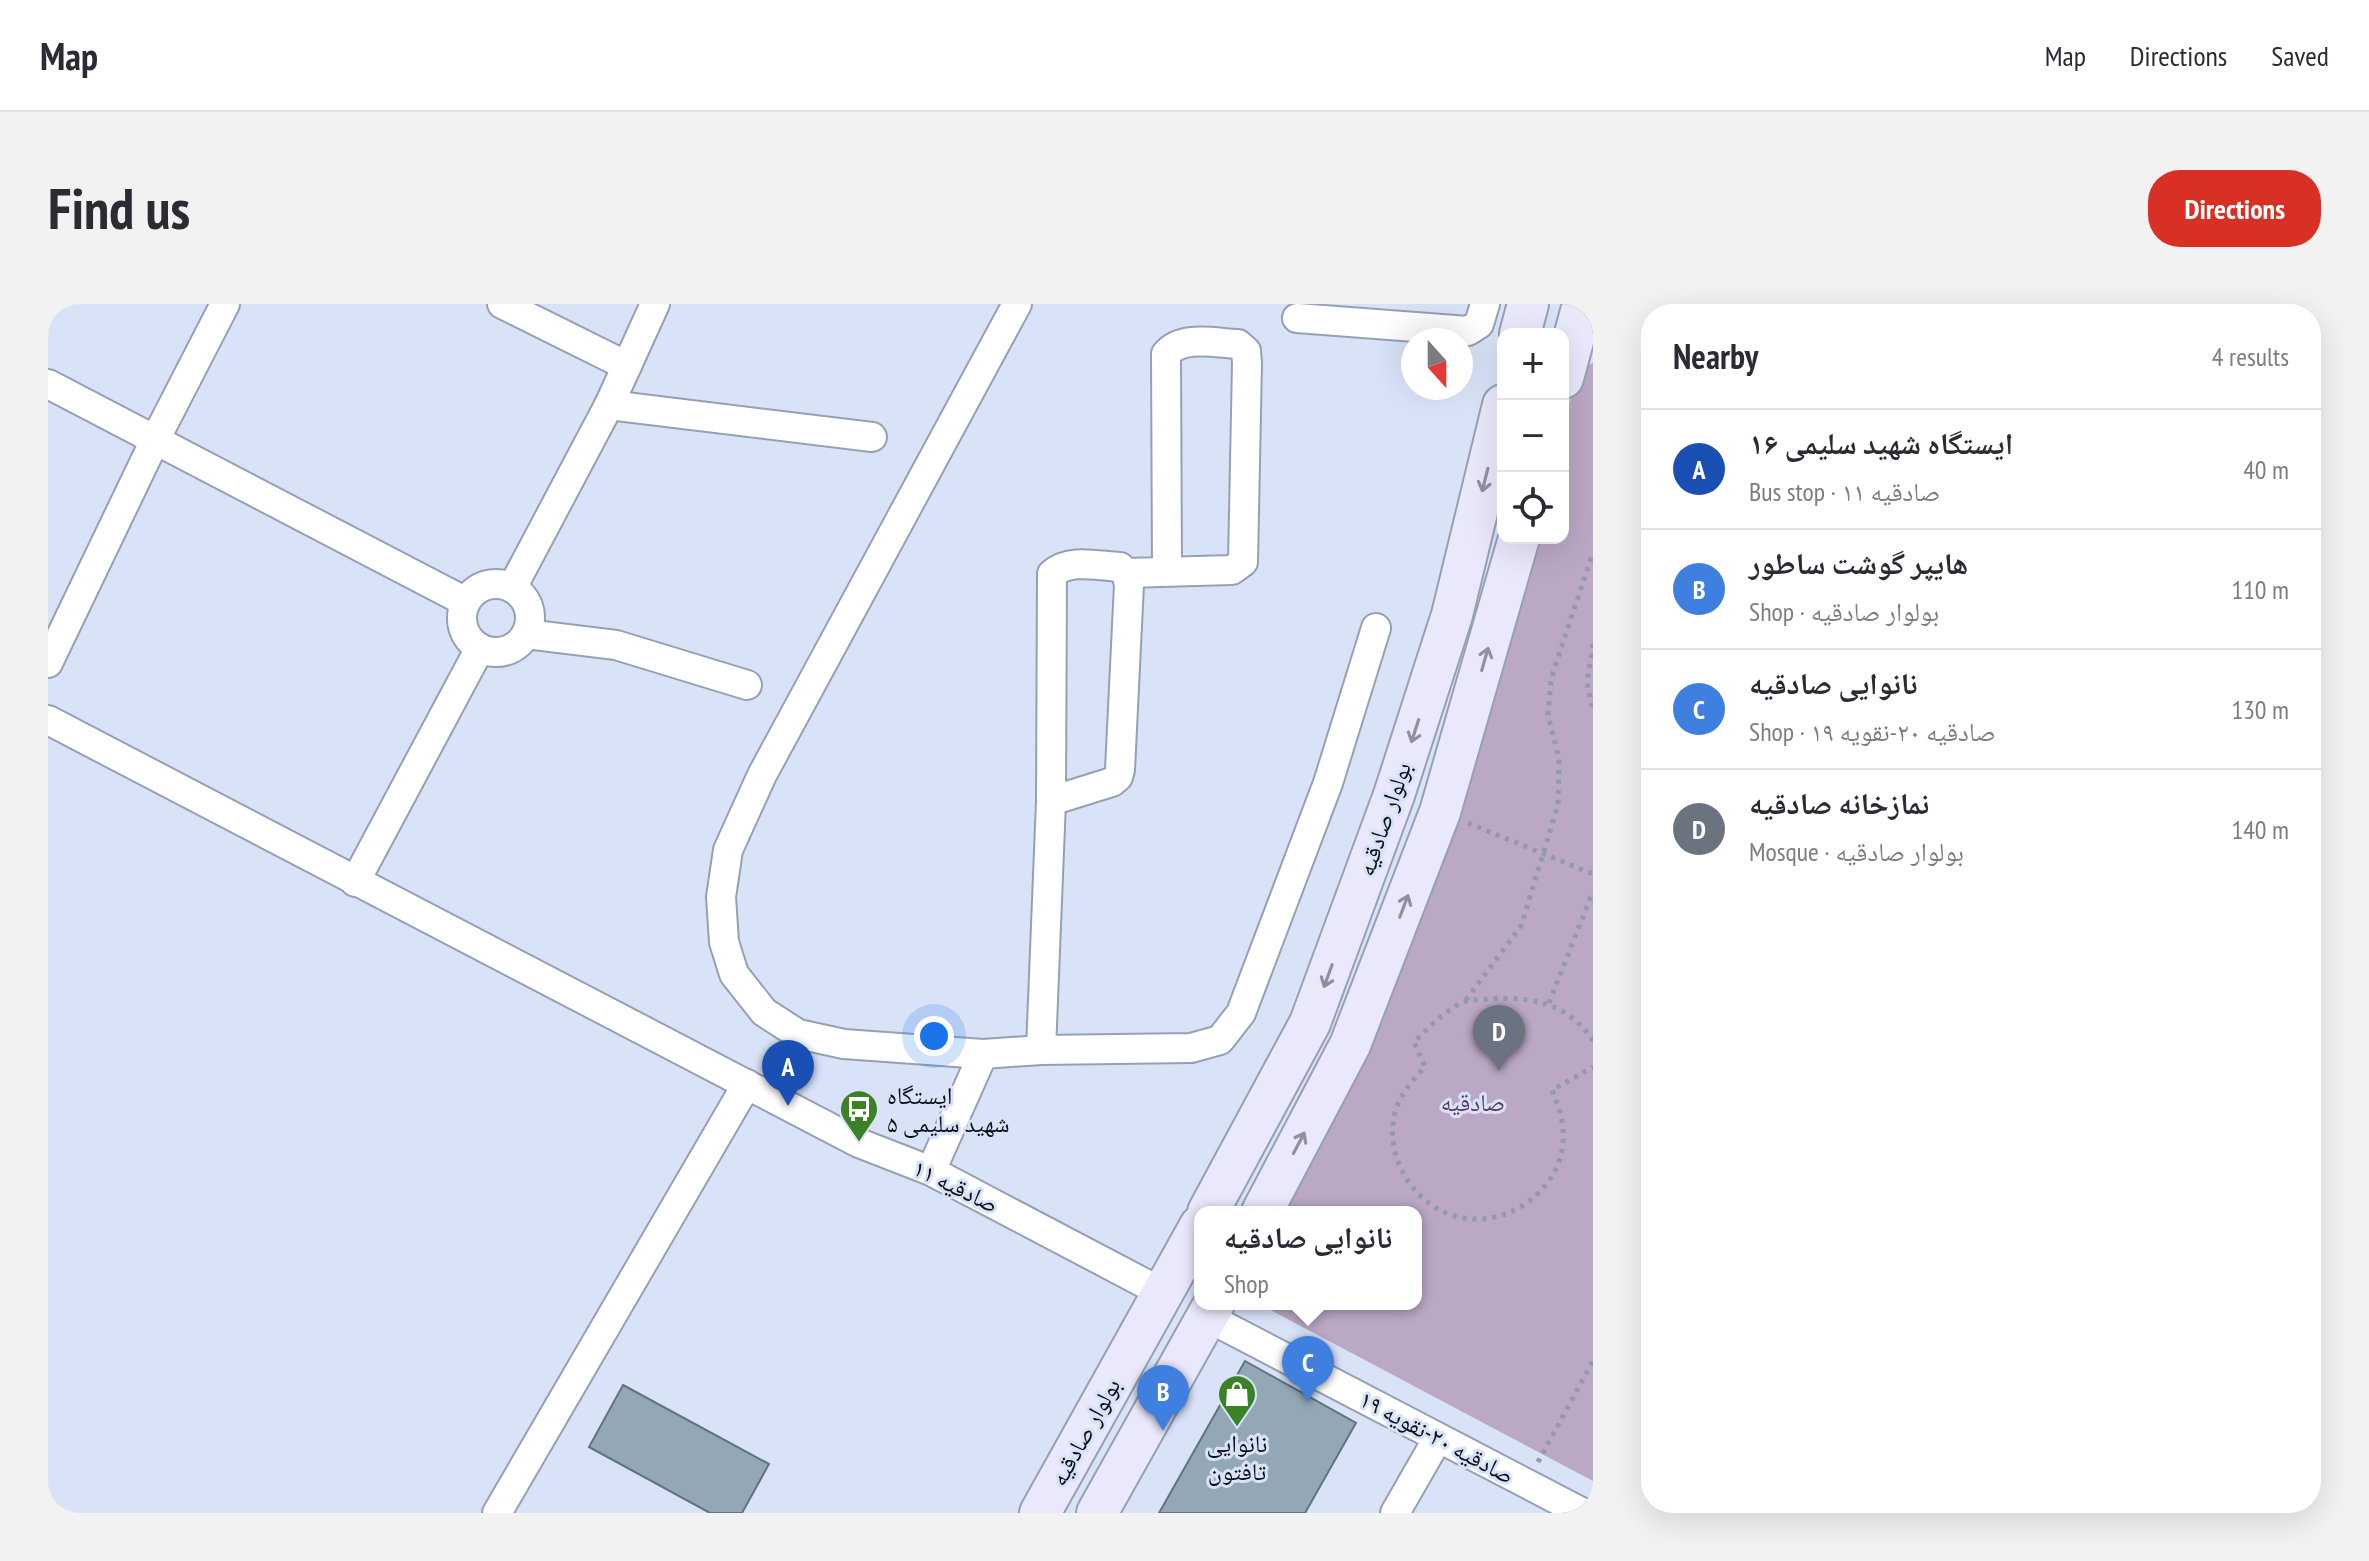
<!DOCTYPE html>
<meta charset="utf-8">
<style>
body{margin:0;font-family:"PT Sans Narrow","Noto Naskh Arabic",sans-serif;background:#f2f2f3;color:#2b2b33}
.controls{position:absolute;right:24px;top:24px;display:grid;overflow:hidden;border-radius:16px;box-shadow:0 8px 32px #0002}
.controls button{width:72px;height:72px;display:grid;place-items:center;padding:0;border:0;border-bottom:2px solid #e1e1e2;background:#fff;color:#2b2b33;font:40px sans-serif}
.compass{position:absolute;left:1353px;top:24px;width:72px;height:72px;border-radius:50%;background:#fff;box-shadow:0 8px 32px #0002;rotate:159deg}
.you{position:absolute;left:886px;top:732px;width:28px;height:28px;margin:-20px;border:6px solid #fff;border-radius:50%;background:#1a73e8;box-shadow:0 0 0 12px #1a73e833}
.badge{display:grid;place-items:center;width:52px;height:52px;border-radius:50%;background:#d93025;color:#fff;font-size:26px;font-weight:700}
.pin{position:absolute;translate:-50% -66px;filter:drop-shadow(0 2px 4px #0008)}
.pin::after{content:'';position:absolute;top:42px;width:28px;height:24px;background:inherit;clip-path:polygon(0 0,100% 0,50% 100%)}
.popup{position:absolute;left:1146px;top:902px;width:228px;height:104px;box-sizing:border-box;display:grid;place-content:center;border-radius:16px;background:#fff;filter:drop-shadow(0 2px 6px #0005);font-size:26px;white-space:nowrap;color:#7c7c81}
.popup b{font-size:30px;color:#2b2b33}
.popup::after{content:'';position:absolute;left:50%;top:100%;margin-left:-16px;border:16px solid transparent;border-top-color:#fff}
.list{margin:0;padding:0;list-style:none}
h2{display:flex;justify-content:space-between;align-items:center;height:104px;margin:0;padding:0 32px;font-size:34px}
h2 small{font-size:26px;font-weight:400;color:#7c7c81}
.list li{display:grid;grid-template-columns:52px 1fr auto;gap:24px;align-items:center;box-sizing:border-box;height:120px;padding:0 32px;border-top:2px solid #e1e1e2}
.list b{display:block;font-size:30px;white-space:nowrap}
.list p{margin:0;font-size:26px;white-space:nowrap;color:#7c7c81}
.list em{font-size:26px;font-style:normal;color:#7c7c81}
.icon{flex:none;width:44px;height:44px;fill:none;stroke:currentColor;stroke-width:2;stroke-linecap:round;stroke-linejoin:round}
.map{position:relative;flex:none;width:1545px;height:1209px;overflow:hidden;border-radius:32px}
header{display:flex;align-items:center;gap:48px;box-sizing:border-box;height:112px;padding:0 40px;background:#fff;border-bottom:2px solid #e1e1e2}
header strong{font-size:38px}
nav{display:flex;gap:44px;margin-inline-start:auto;font-size:28px}
.intro{display:flex;align-items:center;justify-content:space-between;box-sizing:border-box;height:192px;padding:0 48px}
h1{margin:0;font-size:56px}
.button{padding:20px 36px;border-radius:32px;background:#d93025;color:#fff;font-size:28px;font-weight:700}
main{display:flex;gap:48px;padding:0 48px}
aside{flex:1;background:#fff;border-radius:32px;box-shadow:0 8px 32px #0002}
.map>svg:first-child{display:block}
</style>
<header>
<strong>Map</strong>
<nav><a>Map</a><a>Directions</a><a>Saved</a></nav>
</header>
<div class="intro"><h1>Find us</h1><a class="button">Directions</a></div>
<main>
<div class="map">
<svg width="1545" height="1209" viewBox="0 0 1545 1209">
<rect width="100%" height="100%" fill="#d9e3f8"/>
<path fill="#bba8c4" d="M1545,59V1177L1211,1000H1368V908H1234L1486,234H1515V123L1530,65Z"/>
<g fill="#93a7b5" stroke="#607380" stroke-width="2">
<path d="M1197,1057L1308,1119L1257,1209H1111Z"/>
<path d="M575,1081L721,1160L694,1209H662L541,1143Z"/>
</g>
<g fill="none" stroke-linecap="round" stroke-linejoin="round">
<defs>
<g id="street">
<path d="M454,0L579,62"/>
<path d="M969,0L714,471L680,546L673,593L676,638L686,670L716,708L750,730L796,740L935,750L993,746L1143,744L1172,736L1193,709L1280,479L1328,324"/>
<path d="M1249,14L1420,27L1431,20L1437,0"/>
<path d="M0,80L418,298"/>
<path d="M561,101L824,133"/>
<path d="M1078,269L1184,266L1195,258L1199,59L1198,47L1190,40C1167,39 1134,31 1118,50L1119,266"/>
<circle cx="448" cy="314" r="34"/>
<path d="M464,284L561,101L607,0"/>
<path d="M478,330L568,341L699,381"/>
<path d="M0,359L108,134L177,0"/>
<path d="M0,416L811,839L883,867L1115,989"/>
<path d="M307,578L432,344"/>
<path d="M993,746L1003,497L1004,270C1021,254 1050,262 1072,263L1078,269L1081,280L1072,466L1070,473L1064,478L1003,497"/>
<path d="M883,867L935,750"/>
<path d="M1159,1013L1535,1209"/>
<path d="M449,1209L699,780"/>
<path d="M1347,1209L1390,1134"/>
</g>
<g id="secondary">
<path d="M1472,30L1480,0"/>
<path d="M1515,74L1535,0"/>
<path d="M1160,908L1262,719L1346,491L1404,311L1455,101"/>
<path d="M1214,908L1302,741L1392,508L1471,234"/>
<path d="M992,1209L1152,922"/>
<path d="M1049,1209L1166,1000"/>
</g>
</defs>
<use href="#street" stroke="#97a0b3" stroke-width="32"/>
<use href="#secondary" stroke="#97a0b3" stroke-width="44"/>
<g stroke="#9299a9" stroke-width="5" stroke-dasharray="4 6" stroke-linecap="butt">
<path d="M1545,340L1539,379L1545,407"/>
<path d="M1420,519L1545,570"/>
<path d="M1418,696L1473,622L1510,501L1511,455L1500,411L1503,375L1545,248"/>
<path d="M1501,699L1545,587"/>
<path d="M1545,737C1521,699 1483,692 1440,695C1432,696 1422,695 1415,698C1396,707 1381,724 1366,738L1377,763C1364,777 1353,789 1347,808C1335,854 1368,906 1415,914C1462,922 1511,886 1515,839C1517,820 1511,803 1504,786L1545,763"/>
<path d="M1490,1158L1545,1057"/>
</g>
<use href="#street" stroke="#fff" stroke-width="28"/>
<use href="#secondary" stroke="#eae8fb" stroke-width="40"/>
</g>
<defs><path id="oneway-shaft" d="M-6 0H5M1.5-3L5.5 0L1.5 3" fill="none" stroke-width="1.6" stroke-linecap="round" stroke-linejoin="round" transform="scale(2)"/></defs>
<g stroke="#90909f">
<use href="#oneway-shaft" transform="translate(1437 176) rotate(104)"/>
<use href="#oneway-shaft" transform="translate(1437 355) rotate(-74)"/>
<use href="#oneway-shaft" transform="translate(1367 427) rotate(108)"/>
<use href="#oneway-shaft" transform="translate(1356 602) rotate(-69)"/>
<use href="#oneway-shaft" transform="translate(1280 672) rotate(110)"/>
<use href="#oneway-shaft" transform="translate(1251 839) rotate(-62)"/>
</g>
<defs>
<symbol id="bus-pin" viewBox="-11 -11 22 30"><path d="M0 17L-7.5 6A9.5 9.5 0 1 1 7.5 6Z" fill="#3b8227" stroke="#d9e3f8"/><path d="M-5-6H5V4H4V6H2V4H-2V6H-4V4H-5ZM-3.5-4V0h7V-4ZM-3.5 1.2v1.5H-2V1.2ZM2 1.2v1.5H3.5V1.2Z" fill="#fff"/></symbol>
<symbol id="shop-pin" viewBox="-11 -11 22 30"><path d="M0 17L-7.5 6A9.5 9.5 0 1 1 7.5 6Z" fill="#3b8227" stroke="#d9e3f8"/><path d="M-5-2.5h2.3a2.7 3.5 0 0 1 5.4 0H5L5.5 6h-11ZM-1.5-2.5h3a1.5 2.3 0 0 0-3 0Z" fill="#fff"/></symbol>
</defs>
<g fill-rule="evenodd">
<use href="#bus-pin" x="789" y="783" width="44" height="60"/>
<use href="#shop-pin" x="1167" y="1068" width="44" height="60"/>
</g>
<g text-anchor="middle" dominant-baseline="central" stroke-width="6" stroke-linejoin="round" paint-order="stroke">
<g font-size="24" fill="#0a0d14" stroke="#d9e3f8">
<text transform="translate(1336 515) rotate(-71)">بولوار صادقیه</text>
<text transform="translate(908 882) rotate(26)">صادقیه ۱۱</text>
<text transform="translate(1037 1128) rotate(-61)">بولوار صادقیه</text>
<text transform="translate(1389 1133) rotate(28)">صادقیه ۲۰-نقویه ۱۹</text>
</g>
<g font-size="24" fill="#0a0d14" stroke="#d9e3f8" text-anchor="start">
<text x="839" y="791">ایستگاه<tspan x="839" dy="28">شهید سلیمی ۵</tspan></text>
<text x="1189" y="1139" text-anchor="middle">نانوایی<tspan x="1189" dy="28">تافتون</tspan></text>
</g>
<g font-size="24" fill="#5a3a6a" stroke="#d9e3f8">
<text x="1425" y="798">صادقیه</text>
</g>
</g>
</svg>
<div class="controls">
<button>+</button>
<button>−</button>
<button><svg class="icon" aria-label="locate" viewBox="0 0 24 24"><circle cx="12" cy="12" r="6"/><path d="M12 2v4M12 18v4M2 12h4M18 12h4"/></svg></button>
</div>
<svg class="compass" viewBox="-18 -18 36 36"><path d="M0-13l5 13h-10z" fill="#e53935"/><path d="M0 13l5-13h-10z" fill="#7c7c81"/></svg>
<div class="you"></div>
<div class="pin badge" style="left:740px;top:802px;background:#1a4fb4">A</div>
<div class="pin badge" style="left:1115px;top:1127px;background:#3f7fe0">B</div>
<div class="pin badge" style="left:1260px;top:1098px;background:#3f7fe0">C</div>
<div class="popup"><b>نانوایی صادقیه</b>Shop</div>
<div class="pin badge" style="left:1451px;top:767px;background:#6b7280">D</div>
</div>
<aside>
<h2>Nearby<small>4 results</small></h2>
<ul class="list">
<li><span class="badge" style="background:#1a4fb4">A</span><div><b>ایستگاه شهید سلیمی ۱۶</b><p>Bus stop · صادقیه ۱۱</p></div><em>40 m</em></li>
<li><span class="badge" style="background:#3f7fe0">B</span><div><b>هایپر گوشت ساطور</b><p>Shop · بولوار صادقیه</p></div><em>110 m</em></li>
<li><span class="badge" style="background:#3f7fe0">C</span><div><b>نانوایی صادقیه</b><p>Shop · صادقیه ۲۰-نقویه ۱۹</p></div><em>130 m</em></li>
<li><span class="badge" style="background:#6b7280">D</span><div><b>نمازخانه صادقیه</b><p>Mosque · بولوار صادقیه</p></div><em>140 m</em></li>
</ul>
</aside>
</main>
